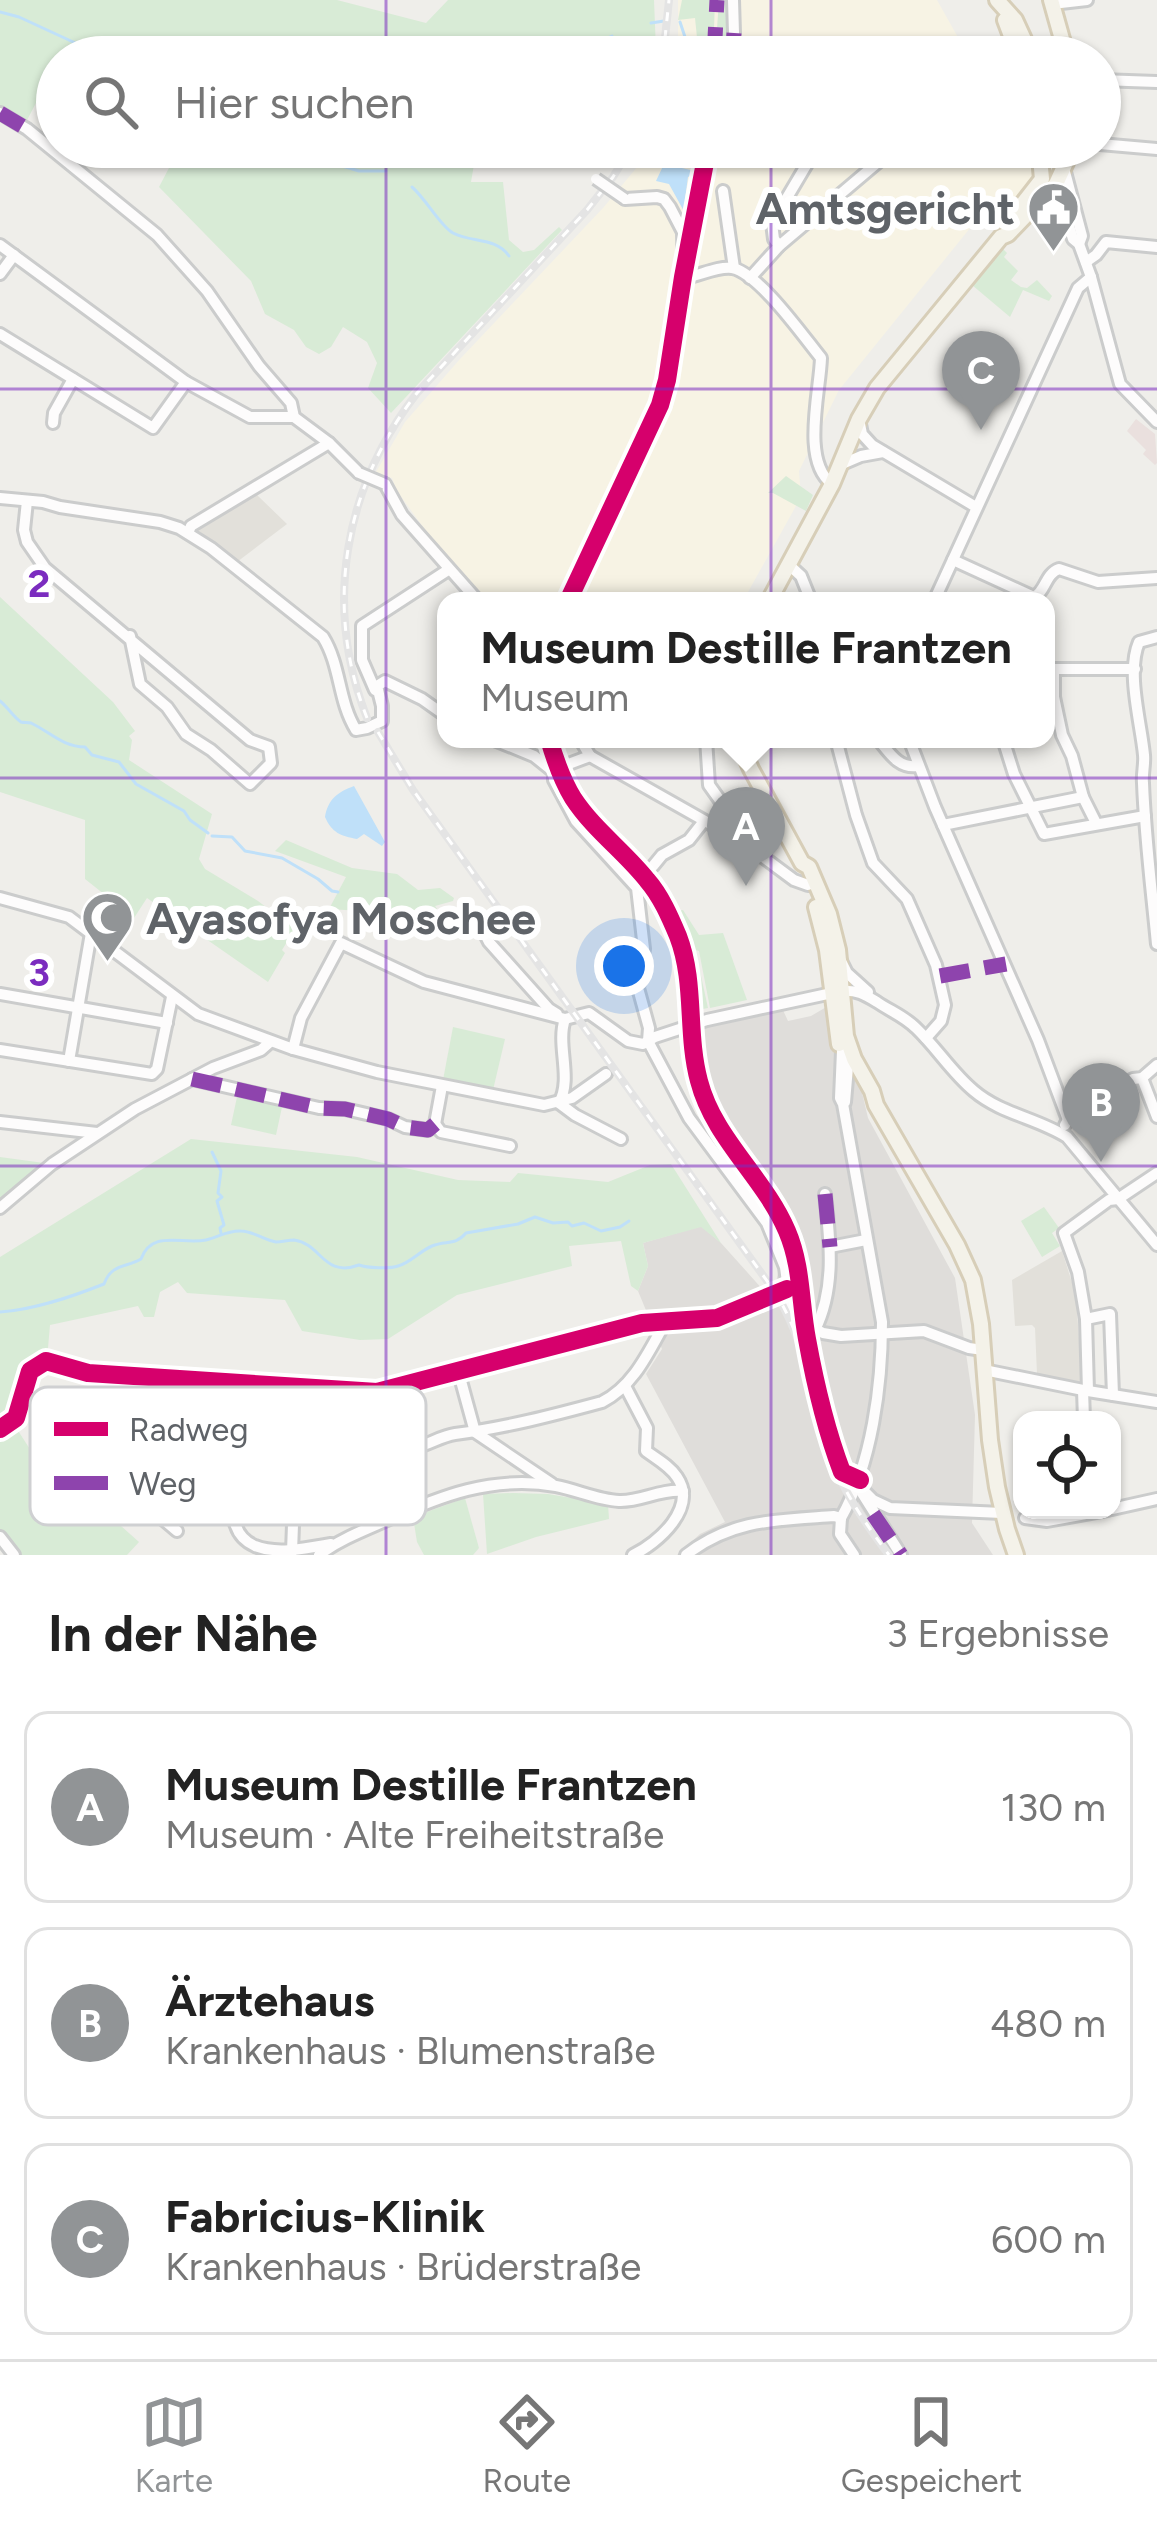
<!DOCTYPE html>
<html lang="de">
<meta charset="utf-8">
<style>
body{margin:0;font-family:Figtree,sans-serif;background:#f2f2f2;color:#222}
.controls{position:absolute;right:36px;bottom:36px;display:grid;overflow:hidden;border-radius:24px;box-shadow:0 3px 9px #0004}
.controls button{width:108px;height:108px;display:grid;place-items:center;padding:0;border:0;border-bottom:3px solid #e0e0e0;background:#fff;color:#222;font:60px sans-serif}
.you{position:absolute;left:624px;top:966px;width:42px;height:42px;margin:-30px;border:9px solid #fff;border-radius:50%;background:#1a73e8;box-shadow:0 0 0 18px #1a73e833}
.badge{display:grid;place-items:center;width:78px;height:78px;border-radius:50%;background:#919496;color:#fff;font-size:39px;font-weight:700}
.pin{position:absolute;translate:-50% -99px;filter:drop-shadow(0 3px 6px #0008)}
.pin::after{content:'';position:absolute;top:63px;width:42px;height:36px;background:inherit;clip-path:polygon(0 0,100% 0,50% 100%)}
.popup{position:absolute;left:437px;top:592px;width:618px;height:156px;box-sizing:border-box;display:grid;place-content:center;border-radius:24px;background:#fff;filter:drop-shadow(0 3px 9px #0005);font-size:39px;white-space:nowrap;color:#767676}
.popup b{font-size:45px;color:#222}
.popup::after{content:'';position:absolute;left:50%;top:100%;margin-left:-24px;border:24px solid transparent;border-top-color:#fff}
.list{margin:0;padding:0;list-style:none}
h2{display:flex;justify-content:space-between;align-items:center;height:156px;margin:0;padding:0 48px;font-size:51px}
h2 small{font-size:39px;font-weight:400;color:#767676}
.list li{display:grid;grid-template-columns:78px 1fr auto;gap:36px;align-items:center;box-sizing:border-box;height:192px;margin:0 24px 24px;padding:0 24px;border:3px solid #e0e0e0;border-radius:24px}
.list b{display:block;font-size:45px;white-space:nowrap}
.list p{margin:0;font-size:39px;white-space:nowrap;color:#767676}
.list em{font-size:39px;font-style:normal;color:#767676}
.icon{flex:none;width:66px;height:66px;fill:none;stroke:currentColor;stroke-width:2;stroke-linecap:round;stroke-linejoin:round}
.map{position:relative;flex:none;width:1157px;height:1555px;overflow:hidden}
.search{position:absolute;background:#fff;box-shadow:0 3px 9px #0004;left:36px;right:36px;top:36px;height:132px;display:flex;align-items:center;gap:30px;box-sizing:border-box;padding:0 42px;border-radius:66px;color:#767676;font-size:45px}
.sheet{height:804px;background:#fff}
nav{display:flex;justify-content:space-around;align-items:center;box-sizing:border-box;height:168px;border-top:3px solid #e0e0e0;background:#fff;font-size:33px;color:#767676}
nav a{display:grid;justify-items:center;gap:6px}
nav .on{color:#919496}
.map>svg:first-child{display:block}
</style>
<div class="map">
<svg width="1157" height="1555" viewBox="0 0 1157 1555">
<rect width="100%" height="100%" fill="#efeeea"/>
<g fill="#f7f3e4">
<path d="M678,0H937L969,57H673L678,42Z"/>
<path d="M645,147H1030L1034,177L1010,216L992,201L839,390L799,471L801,497L743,601H486L439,549L397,491L392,478L376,472L405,422L460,359L603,208L638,166Z"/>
</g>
<path fill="#dfddda" d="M840,999L868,1118L955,1278L975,1415L972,1523L993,1555H677L700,1534L725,1522L646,1374L662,1349L638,1291L648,1266L643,1243L701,1226L721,1243L765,1292L775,1288L784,1242L703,1101L695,1077L688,1040L693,1027L782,1008L788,1021L811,1016Z"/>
<g fill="#e2e0da">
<path d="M257,495L287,524L237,562L197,530Z"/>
<path d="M1062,1251L1076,1295L1082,1385L1037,1374L1035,1328L1032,1325L1015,1326L1012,1280Z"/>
</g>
<path fill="#eae0de" d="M1136,419L1155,434L1157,463L1155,465L1143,454L1146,450L1127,431Z"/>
<g fill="#d8ebd6">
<path d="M0,0H337L426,23L448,0H654L656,50L655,57H57V113L37,101L26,122L0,106Z"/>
<path d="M682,0H715L713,57H699L695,18L678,20Z"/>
<path d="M719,0H730V57H715Z"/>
<path d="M180,147H477L471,182H503L509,240L523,252L534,250L559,227L562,230L391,413L368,388L377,363L367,342L343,327L331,347L319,354L306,347L294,330L265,314L251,281L159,187Z"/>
<path d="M1003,249L1007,253L1004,257L1018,271L1011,280L1021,287L1027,288L1037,280L1052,296L1049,301L1023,290L1010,317L972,285Z"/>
<path d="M786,476L813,495L806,511L773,493H768Z"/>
<path d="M0,597L113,702L135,731L129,736L132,740L129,760L212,814L199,859L205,869L258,901L295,929L282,950L285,953L268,982L147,898L134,918L85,879V820L0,792Z"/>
<path d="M286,840L352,868L397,874L418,890L440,888L454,898L453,901L435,906L437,909L409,914L329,909L346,877L275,851Z"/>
<path d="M683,910L699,935L723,933L747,1000L710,1008L699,951L686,947L677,911Z"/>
<path d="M696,953L708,1008L697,1010L687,954Z"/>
<path d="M453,1027L505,1039L493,1090L443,1080Z"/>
<path d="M237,1097L282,1107L276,1135L231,1125Z"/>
<path d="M191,1139L357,1157L458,1180L510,1182L518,1173L608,1182L650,1165L671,1164L721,1243L701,1227L643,1243L648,1266L638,1291L631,1286L621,1241L569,1246L572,1266L457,1295L388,1339L360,1340L302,1331L285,1300L187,1293L178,1282L160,1292L154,1317H144L138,1306L50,1325L48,1348C40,1354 30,1360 25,1369C13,1389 23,1411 0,1424V1257Z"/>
<path d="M0,1157L44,1163L40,1170L0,1203Z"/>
<path d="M1044,1207L1059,1228L1052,1233L1060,1246L1042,1257L1021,1221Z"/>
<path d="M15,1426L35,1457L74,1445L83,1491L87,1490L123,1523L121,1526L139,1542L127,1555H18L0,1533V1433Z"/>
<path d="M513,1493L548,1494L608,1504L609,1519L536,1537L487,1554L483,1494Z"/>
<path d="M465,1498L479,1548L473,1555H424L417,1542L413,1517Z"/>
</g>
<g fill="#bfe0f9">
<path d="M664,164L695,171L694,174L688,177L685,199L690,211L686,215L669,184L656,181Z"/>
<path d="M354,786L385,842L382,846L364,834L357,839C341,836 332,833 325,817C328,799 338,792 354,786Z"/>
</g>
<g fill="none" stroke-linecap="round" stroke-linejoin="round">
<g stroke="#bfe0f9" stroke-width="3">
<path d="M0,12L19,17L84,47L126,57"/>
<path d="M680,22L685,37L686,57"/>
<path d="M651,23L664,21"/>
<path d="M564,57L612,36"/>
<path d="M279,147L359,171H386"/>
<path d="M696,152L699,153L700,147"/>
<path d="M391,166L407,147"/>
<path d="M412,187C426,199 441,227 453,233C472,243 496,237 509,256"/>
<path d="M0,701C7,706 13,717 21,722C24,723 28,722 31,723C50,732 63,747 85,747L92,755L119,762L136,784L184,811L190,820L208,833"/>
<path d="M212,836L232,837L245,851L282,858L318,879L332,891L338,892"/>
<path d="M212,1152L221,1171L218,1193L222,1197L217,1201L224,1225L220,1228L221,1233"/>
<path d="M0,1312C34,1310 71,1297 104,1284C112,1263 126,1268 141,1259C152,1229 182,1245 206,1240C219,1237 228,1230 241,1231C253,1231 264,1240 276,1242C282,1242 288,1240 294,1240C322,1244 323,1278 359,1265C367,1268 390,1269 398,1266C410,1263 420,1251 432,1246C446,1240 455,1246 466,1233L518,1224L535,1217L553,1223L568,1222L572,1226L584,1223L601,1231L620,1227L629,1221"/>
</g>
<defs>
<g id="minor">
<path d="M733,0L734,33"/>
<path d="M1052,4L1087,0"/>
<path d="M1100,80L1157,82"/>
<path d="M0,113L27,129L157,235L207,291L259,366L291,403L294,417L329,443L359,473"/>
<path d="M1100,144L1157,149"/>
<path d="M1064,168L1082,236L1079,244"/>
<path d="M1056,184L1073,239L1079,244L1091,277L1120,384L1157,422"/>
<path d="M723,191L734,268"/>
<path d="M625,199L657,197L664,199L670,207L683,232L684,278C699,276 717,266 732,268C759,273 803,336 821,358C820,392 801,461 832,484"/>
<path d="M0,245L186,382L250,417H294"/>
<path d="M779,246L774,239L772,223L817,147"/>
<path d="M1086,262L1096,255L1106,242L1157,247"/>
<path d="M0,274L14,255"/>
<path d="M750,278L779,246L896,147"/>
<path d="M0,334L153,428L186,382"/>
<path d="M859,419L862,434L872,445L976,507"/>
<path d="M53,423L54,413L73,379"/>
<path d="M840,465L861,456L883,452"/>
<path d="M385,484L402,515L478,601"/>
<path d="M0,498L43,502L60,507L160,522L179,528L211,548L323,637C341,666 338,701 356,730L367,728L382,721V706L377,686L385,681L422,699L446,716"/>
<path d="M27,501L24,530L27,542L45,568L250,740L269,747L271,763L250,784L211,750L186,734L167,707L140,684L130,636"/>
<path d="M188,533L191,526L329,443"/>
<path d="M953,560L1034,597C1046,591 1045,574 1059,569L1098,582L1157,578"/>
<path d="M788,564L801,576L811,601"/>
<path d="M934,601L1078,288L1091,277"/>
<path d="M1157,637L1139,642C1126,672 1141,723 1144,755C1145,764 1142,774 1143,783C1145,837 1152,891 1157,944"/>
<path d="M1046,669H1135"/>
<path d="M1054,669V697L1062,735L1072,756L1083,797L1096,823"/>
<path d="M375,690L362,660V626L448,570"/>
<path d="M492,739L534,756L554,772"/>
<path d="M580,739L590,756"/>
<path d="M706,739L709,785L739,827L744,843"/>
<path d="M836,739L856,815L873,863L907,899L936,965L945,1005L941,1021L926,1038"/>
<path d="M878,739C889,752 898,769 918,766"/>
<path d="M909,739L935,807L1038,1040L1068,1120"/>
<path d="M1003,739L1014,774L1044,834L1145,816"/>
<path d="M590,756L744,843L794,880L808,885"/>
<path d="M750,760L755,739"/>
<path d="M554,772V780L576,821L637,888L644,949L638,988L649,1028L648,1041L689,1118L767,1223L785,1267L790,1305L803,1323L823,1333L841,1336L924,1331L969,1348L983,1350"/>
<path d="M554,772L558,768L590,756"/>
<path d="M943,825L1083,797"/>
<path d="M653,866L662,855L689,840L704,821"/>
<path d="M0,898L69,917L198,1014L293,1049L377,1072L544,1105L572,1098L606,1074"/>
<path d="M483,930L489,942L549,1009L557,1014"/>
<path d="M841,961L847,973L868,992"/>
<path d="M842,991C857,990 864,994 877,1002C890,1011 904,1016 916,1028C937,1048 952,1073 974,1091C1001,1114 1037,1118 1067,1137L1157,1245"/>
<path d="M0,994L167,1023"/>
<path d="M565,1019L589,1013L628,1041L643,1044L655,1037L707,1020L832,993"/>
<path d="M293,1049L301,1018L341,943L424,982L565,1019"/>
<path d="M0,1050L152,1074L157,1069L172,997"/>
<path d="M69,1061L91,933"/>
<path d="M1142,1078L1157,1117"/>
<path d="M192,1079L319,1108L345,1109L388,1119L405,1127L428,1130L435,1124"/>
<path d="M845,1102L849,1055"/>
<path d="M559,1103C573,1078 556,1045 565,1019"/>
<path d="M559,1103L575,1115L621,1139"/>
<path d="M0,1122L97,1133"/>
<path d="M435,1124L441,1132L510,1146"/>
<path d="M435,1124L442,1086"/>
<path d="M1065,1125L1068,1120L1133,1079L1142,1078L1157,1065"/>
<path d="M0,1208L52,1164L135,1109L213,1068L261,1050L270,1042"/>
<path d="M830,1247L866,1240"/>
<path d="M1086,1319L1110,1314L1113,1395"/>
<path d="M815,1330C836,1288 830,1240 825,1194"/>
<path d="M458,1370L475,1432L552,1484"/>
<path d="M984,1370L1088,1391L1157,1402"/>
<path d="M115,1376C114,1408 109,1453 127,1482C139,1501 160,1516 177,1531"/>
<path d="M234,1383C233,1418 223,1495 236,1526C239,1535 246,1542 255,1546C277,1555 308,1548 331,1544"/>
<path d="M625,1386L647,1428L646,1451C657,1459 670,1466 677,1477C698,1508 658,1543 633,1555"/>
<path d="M1083,1390L1084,1420"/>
<path d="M1088,1391L1086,1319L1078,1272L1064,1233L1109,1200L1118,1199L1157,1173"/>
<path d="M0,1429L16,1418L30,1371L46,1361L88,1373L377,1392L642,1323L717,1318L787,1289"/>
<path d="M294,1467L320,1468L401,1446C421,1452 435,1437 455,1434C504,1428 554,1415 602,1402C634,1386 649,1351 666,1321"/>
<path d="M858,1485L873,1500L890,1508L1002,1513"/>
<path d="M862,1493L901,1555"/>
<path d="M1112,1509L1157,1499"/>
<path d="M841,1518C872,1463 882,1385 882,1322L843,1104L840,1098L842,1051"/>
<path d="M841,1518L840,1534L854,1555"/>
<path d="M1025,1518L1047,1521L1108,1510"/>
<path d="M0,1537L14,1555"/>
<path d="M292,1552L298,1387"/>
<path d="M319,1555C339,1540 362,1531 385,1521C440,1496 493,1475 556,1486C577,1490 598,1500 619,1501C641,1502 659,1489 683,1491"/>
<path d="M686,1555C732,1519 778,1520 834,1516L841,1518"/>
</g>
<g id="major">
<path d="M997,0L1015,20L1032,57"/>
<path d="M1051,0L1067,57"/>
<path d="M1005,20L1019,57"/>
<path d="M1017,211L1042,179L1039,147"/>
<path d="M769,601L832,484L859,419L877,388L1001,237L1008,234L1056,184L1073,147"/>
<path d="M738,739L751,769L802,863L809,867L829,914L838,950L846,1036L854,1059L872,1091L876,1105L957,1245L973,1280L981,1324L990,1440L997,1487L1007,1529L1016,1555"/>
<path d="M816,907L827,950L839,1044"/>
</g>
</defs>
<use href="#minor" stroke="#cbcccc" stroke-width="16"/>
<use href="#major" stroke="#d7ceb8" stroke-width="20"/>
<use href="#minor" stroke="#fdfcfc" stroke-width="10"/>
<use href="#major" stroke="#f4f2e9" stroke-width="14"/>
<defs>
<g id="rail">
<path d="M663,57L669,0"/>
<path d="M367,718C323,606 344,487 417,393L587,210L613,177L631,147"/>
<path d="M378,732L413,790L775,1292C808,1346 810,1393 829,1451C841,1489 865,1523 889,1555"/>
</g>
</defs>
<use href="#rail" stroke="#e4e4e4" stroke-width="8"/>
<use href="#rail" stroke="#fff" stroke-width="3" stroke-dasharray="9" stroke-linecap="butt"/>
<defs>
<g id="minor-bridge">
<path d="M596,179L625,199"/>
<path d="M359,473L385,484"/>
</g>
</defs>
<use href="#minor-bridge" stroke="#cbcccc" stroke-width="16" stroke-linecap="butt"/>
<use href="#minor-bridge" stroke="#fdfcfc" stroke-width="10"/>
<g stroke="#8e44ad" stroke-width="15" stroke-dasharray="30 15" stroke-linecap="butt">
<path d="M714,57L717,0"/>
<path d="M732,57L734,33"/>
<path d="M0,113L22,126"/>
<path d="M940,976L1006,964"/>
<path d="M192,1079L319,1108L345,1109L388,1119L405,1127L428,1130L435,1124"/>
<path d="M825,1194L830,1247"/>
<path d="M873,1514L901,1555"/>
</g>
<defs>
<g id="cycleway">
<path d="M568,601L660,405L667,380L683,277L708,147"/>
<path d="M549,739C555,760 562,780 573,798C594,830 624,851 647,880C661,896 670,917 678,936C696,983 686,1033 699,1081C714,1139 764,1177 787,1231C802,1266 800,1302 807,1339C815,1383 826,1430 842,1472L860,1480"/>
<path d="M0,1429L16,1418L30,1371L46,1361L88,1373L377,1392L642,1323L717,1318L787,1289"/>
</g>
</defs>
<use href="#cycleway" stroke="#fff" stroke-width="26"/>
<use href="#cycleway" stroke="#d6006c" stroke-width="18"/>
</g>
<path fill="none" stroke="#7b2cbf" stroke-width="3" stroke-opacity="0.55" d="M386,0V57M771,0V57M386,147V1555M771,147V1555M0,389H1157M0,778H1157M0,1166H1157"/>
<defs>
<symbol id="civic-pin" viewBox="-11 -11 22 30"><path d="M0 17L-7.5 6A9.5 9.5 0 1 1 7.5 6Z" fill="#919496" stroke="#fff"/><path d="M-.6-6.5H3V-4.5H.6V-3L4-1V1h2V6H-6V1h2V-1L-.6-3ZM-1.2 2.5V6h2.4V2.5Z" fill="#fff"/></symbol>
<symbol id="mosque-pin" viewBox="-11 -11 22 30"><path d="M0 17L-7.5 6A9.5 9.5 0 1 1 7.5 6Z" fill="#919496" stroke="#fff"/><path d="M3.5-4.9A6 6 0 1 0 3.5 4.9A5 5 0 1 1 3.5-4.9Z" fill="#fff"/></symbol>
</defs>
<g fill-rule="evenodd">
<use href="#civic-pin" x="1024" y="178" width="59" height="81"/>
<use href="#mosque-pin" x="78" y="888" width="59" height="81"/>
</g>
<g text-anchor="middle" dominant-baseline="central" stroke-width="12" stroke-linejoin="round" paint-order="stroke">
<g font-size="45" font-weight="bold" fill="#5f6368" stroke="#fff" text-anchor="end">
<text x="1015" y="208">Amtsgericht</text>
<text x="146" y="918" text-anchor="start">Ayasofya Moschee</text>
</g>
</g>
<rect x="30" y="1387" width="396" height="138" rx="18" fill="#fff" stroke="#cfd0d2" stroke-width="3"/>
<rect x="54" y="1422" width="54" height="14" fill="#d6006c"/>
<rect x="54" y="1476" width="54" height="14" fill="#8e44ad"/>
<g font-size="33" fill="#5f6368">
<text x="129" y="1441">Radweg</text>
<text x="129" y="1495">Weg</text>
</g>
<g font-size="39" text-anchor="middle" font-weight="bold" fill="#7b2cbf" stroke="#fff" stroke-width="12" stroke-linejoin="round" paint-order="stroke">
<text x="39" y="597">2</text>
<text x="39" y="986">3</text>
</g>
</svg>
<div class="controls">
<button><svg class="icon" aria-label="locate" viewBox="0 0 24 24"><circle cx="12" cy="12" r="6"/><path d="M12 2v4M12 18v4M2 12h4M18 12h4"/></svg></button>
</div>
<div class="you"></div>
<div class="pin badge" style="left:746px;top:886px">A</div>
<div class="popup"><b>Museum Destille Frantzen</b>Museum</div>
<div class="pin badge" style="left:1101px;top:1162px">B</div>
<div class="pin badge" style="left:981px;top:430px">C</div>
<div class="search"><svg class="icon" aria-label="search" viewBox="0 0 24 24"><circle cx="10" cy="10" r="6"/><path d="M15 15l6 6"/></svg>Hier suchen</div>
</div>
<section class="sheet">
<h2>In der Nähe<small>3 Ergebnisse</small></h2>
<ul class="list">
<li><span class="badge">A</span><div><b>Museum Destille Frantzen</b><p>Museum · Alte Freiheitstraße</p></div><em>130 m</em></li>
<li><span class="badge">B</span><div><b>Ärztehaus</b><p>Krankenhaus · Blumenstraße</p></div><em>480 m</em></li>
<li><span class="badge">C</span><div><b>Fabricius-Klinik</b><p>Krankenhaus · Brüderstraße</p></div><em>600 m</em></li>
</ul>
</section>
<nav>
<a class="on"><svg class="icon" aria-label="map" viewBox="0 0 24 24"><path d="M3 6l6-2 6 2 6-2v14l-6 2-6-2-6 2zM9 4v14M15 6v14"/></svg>Karte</a>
<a><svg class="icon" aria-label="directions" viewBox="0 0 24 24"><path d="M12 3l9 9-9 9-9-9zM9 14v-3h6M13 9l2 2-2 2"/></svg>Route</a>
<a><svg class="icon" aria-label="saved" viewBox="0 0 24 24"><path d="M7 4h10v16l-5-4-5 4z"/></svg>Gespeichert</a>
</nav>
